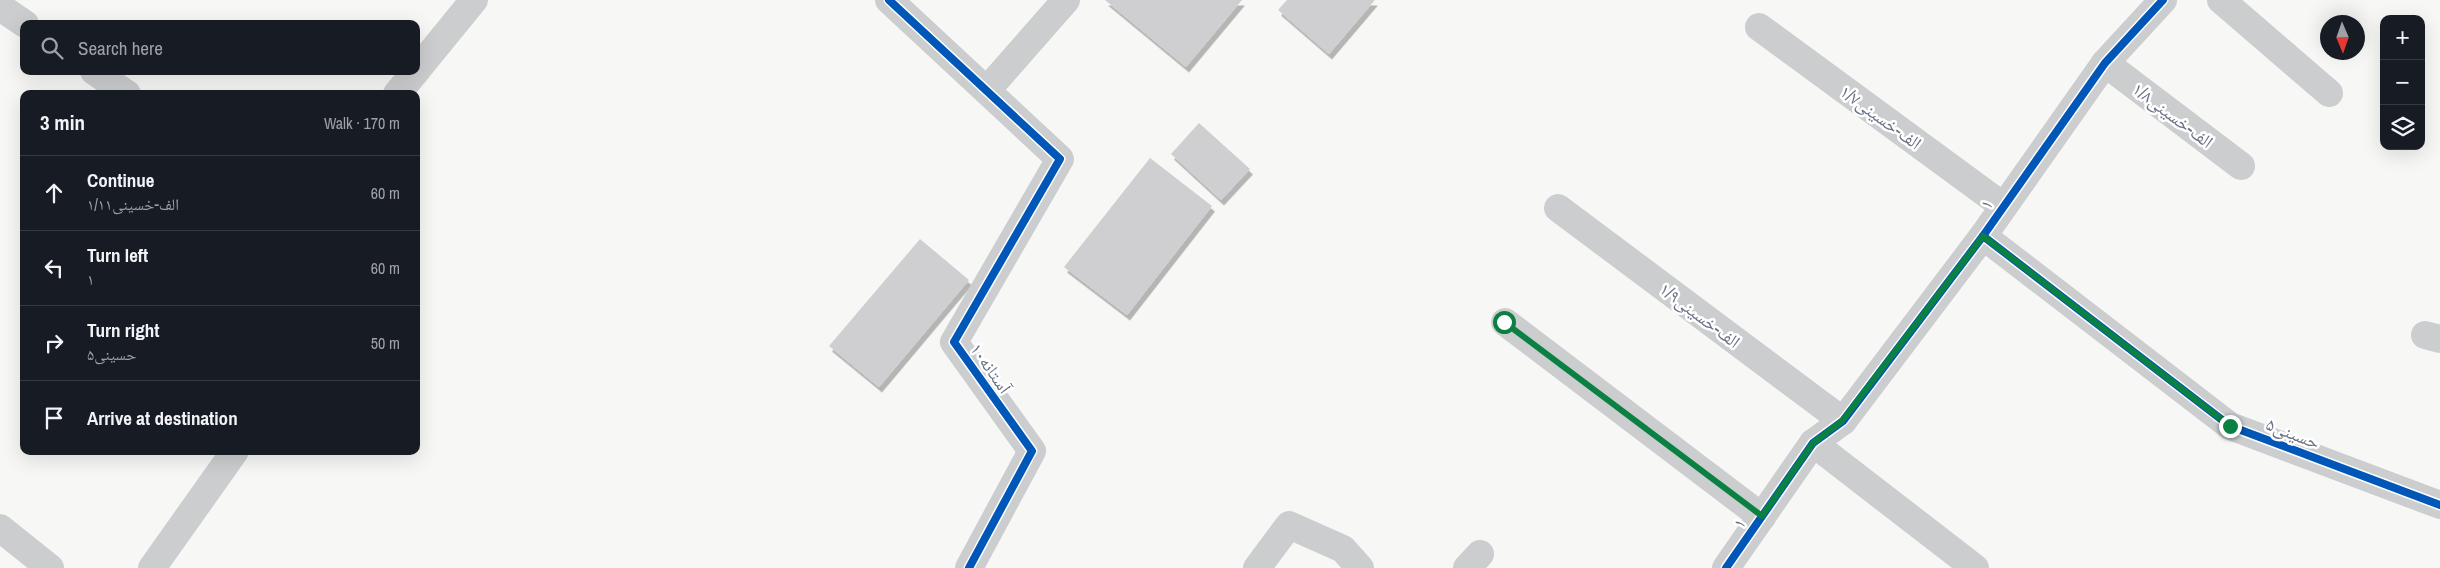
<!DOCTYPE html>
<meta charset="utf-8">
<style>
body{margin:0;font-family:"Archivo Narrow","Noto Naskh Arabic",sans-serif;background:#20242c;color:#f1f3f6}
.controls{position:absolute;right:15px;top:15px;display:grid;overflow:hidden;border-radius:10px;box-shadow:0 5px 20px #0002}
.controls button{width:45px;height:45px;display:grid;place-items:center;padding:0;border:0;border-bottom:1px solid #363941;background:#171b24;color:#f1f3f6;font:25px sans-serif}
.compass{position:absolute;left:2320px;top:15px;width:45px;height:45px;border-radius:50%;background:#171b24;box-shadow:0 5px 20px #0002;rotate:178deg}
.stop{position:absolute;width:15px;height:15px;margin:-11px;border:4px solid #0b8043;border-radius:50%;background:#fff}
.stop.end{background:#0b8043;border-color:#fff;box-shadow:0 1px 5px #0008}
.list{margin:0;padding:0;list-style:none}
h2{display:flex;justify-content:space-between;align-items:center;height:65px;margin:0;padding:0 20px;font-size:21px}
h2 small{font-size:16px;font-weight:400;color:#9ea1a6}
.list li{display:grid;grid-template-columns:32px 1fr auto;gap:15px;align-items:center;box-sizing:border-box;height:75px;padding:0 20px;border-top:1px solid #363941}
.list b{display:block;font-size:19px;white-space:nowrap}
.list p{margin:0;font-size:16px;white-space:nowrap;color:#9ea1a6}
.list em{font-size:16px;font-style:normal;color:#9ea1a6}
.icon{flex:none;width:28px;height:28px;fill:none;stroke:currentColor;stroke-width:2;stroke-linecap:round;stroke-linejoin:round}
.map{position:relative;flex:none;width:2440px;height:568px;overflow:hidden}
.search{position:absolute;background:#171b24;box-shadow:0 5px 20px #0002;left:20px;top:20px;width:400px;height:55px;display:flex;align-items:center;gap:12px;box-sizing:border-box;padding:0 18px;border-radius:10px;color:#9ea1a6;font-size:19px}
.panel{position:absolute;background:#171b24;box-shadow:0 5px 20px #0002;left:20px;top:90px;width:400px;height:365px;border-radius:10px}
.map>svg:first-child{display:block}
</style>
<div class="map">
<svg width="2440" height="568" viewBox="0 0 2440 568">
<defs>
<filter id="shadow"><feDropShadow dx="3" dy="5.5" stdDeviation="0" flood-color="#0004"/></filter>
</defs>
<rect width="100%" height="100%" fill="#f7f7f6"/>
<g fill="#cfcfd1" filter="url(#shadow)">
<path d="M1105,0H1242L1186,67Z"/>
<path d="M1287,0H1375L1329,54L1278,10Z"/>
<path d="M1199,123L1250,169L1221,200L1171,154Z"/>
<path d="M1150,158L1212,206L1127,315L1064,267Z"/>
<path d="M920,239L969,280L879,387L829,346Z"/>
</g>
<g fill="none" stroke-linecap="round" stroke-linejoin="round">
<g stroke="#cccdcf" stroke-width="28">
<path d="M889,0L1060,159L954,342L1032,451L969,568"/>
<path d="M2221,0L2329,93"/>
<path d="M0,7L25,24"/>
<path d="M1759,27L2003,206"/>
<path d="M2105,63L2241,166"/>
<path d="M94,71L127,94"/>
<path d="M416,71L474,0"/>
<path d="M987,90L1066,0"/>
<path d="M397,94L416,71"/>
<path d="M1558,208L1843,421"/>
<path d="M1983,236L2230,426L2440,505"/>
<path d="M1505,322L1762,517"/>
<path d="M2425,335L2440,339"/>
<path d="M1813,443L1975,568"/>
<path d="M152,568L235,451"/>
<path d="M1257,568L1289,525L1343,549L1360,568"/>
<path d="M1467,568L1480,554"/>
<path d="M1726,568L1813,443L1843,421L1983,236L2105,63L2163,0"/>
</g>
<path stroke="#cccdcf" stroke-width="28" d="M0,528L50,568"/>
<defs>
<g id="cycleway">
<path d="M889,0L1060,159L954,342L1032,451L969,568"/>
<path d="M1983,236L2230,426L2440,505"/>
<path d="M1726,568L1813,443L1843,421L1983,236L2105,63L2163,0"/>
</g>
</defs>
<use href="#cycleway" stroke="#fff" stroke-width="11"/>
<use href="#cycleway" stroke="#0057b8" stroke-width="8"/>
</g>
<g fill="none" stroke-linecap="round" stroke-linejoin="round">
<path stroke="#0b8043" stroke-width="6" d="M1504,322L1762,516L1813,443L1842,421L1983,236L2230,426"/>
</g>
<g text-anchor="middle" dominant-baseline="central" stroke-width="5" stroke-linejoin="round" paint-order="stroke">
<g font-size="18" fill="#697184" stroke="#fff">
<text transform="translate(2173 115) rotate(37)">الف-خسینی۱/۸</text>
<text transform="translate(1881 117) rotate(36)">الف-خسینی۱/۷</text>
<text transform="translate(1986 204) rotate(-56)">۱</text>
<text transform="translate(1700 315) rotate(37)">الف-خسینی۱/۹</text>
<text transform="translate(991 368) rotate(55)">آستانه۱۰</text>
<text transform="translate(2293 433) rotate(21)">حسینی۵</text>
<text transform="translate(1739 523) rotate(-55)">۱</text>
</g>
</g>
</svg>
<div class="controls">
<button>+</button>
<button>−</button>
<button><svg class="icon" aria-label="layers" viewBox="0 0 24 24"><path d="M12 4l9 5-9 5-9-5zM3 14l9 5 9-5"/></svg></button>
</div>
<svg class="compass" viewBox="-18 -18 36 36"><path d="M0-13l5 13h-10z" fill="#e53935"/><path d="M0 13l5-13h-10z" fill="#9ea1a6"/></svg>
<div class="stop" style="left:1504px;top:322px"></div>
<div class="stop end" style="left:2230px;top:426px"></div>
<div class="search"><svg class="icon" aria-label="search" viewBox="0 0 24 24"><circle cx="10" cy="10" r="6"/><path d="M15 15l6 6"/></svg>Search here</div>
<section class="panel">
<h2>3 min<small>Walk · 170 m</small></h2>
<ul class="list">
<li><svg class="icon" aria-label="ahead" viewBox="0 0 24 24"><path d="M12 20V5M6 11l6-6 6 6"/></svg><div><b>Continue</b><p>الف-خسینی۱/۱۱</p></div><em>60 m</em></li>
<li><svg class="icon" aria-label="left" viewBox="0 0 24 24"><path d="M17 20v-9H6M10 6l-5 5 5 5"/></svg><div><b>Turn left</b><p>۱</p></div><em>60 m</em></li>
<li><svg class="icon" aria-label="right" viewBox="0 0 24 24"><path d="M7 20v-9h11M14 6l5 5-5 5"/></svg><div><b>Turn right</b><p>حسینی۵</p></div><em>50 m</em></li>
<li><svg class="icon" aria-label="arrive" viewBox="0 0 24 24"><path d="M6 21V4h12l-3 4 3 4H6"/></svg><div><b>Arrive at destination</b></div></li>
</ul>
</section>
</div>
